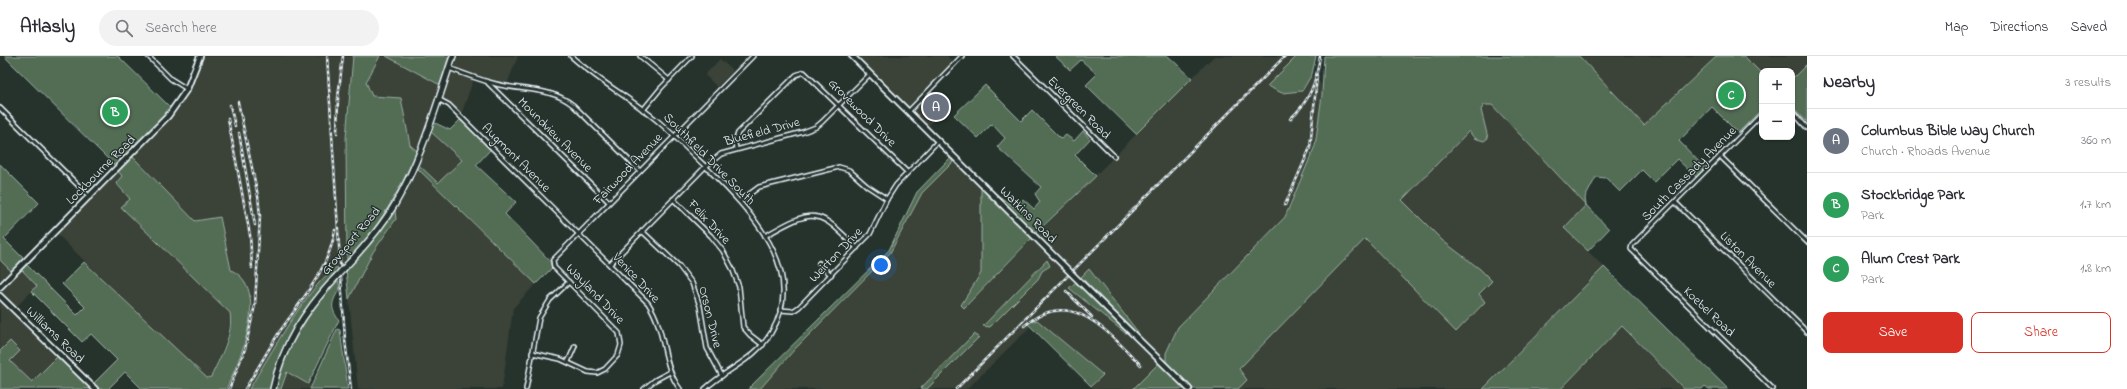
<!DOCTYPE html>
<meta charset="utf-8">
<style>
body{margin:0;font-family:"Indie Flower",sans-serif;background:#f2f2f3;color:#2b2b33}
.controls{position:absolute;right:12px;top:12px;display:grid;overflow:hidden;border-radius:8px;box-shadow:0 1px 3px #0004}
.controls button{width:36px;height:36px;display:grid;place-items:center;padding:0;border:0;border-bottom:1px solid #e1e1e2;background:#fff;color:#2b2b33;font:20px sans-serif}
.you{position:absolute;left:881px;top:209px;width:14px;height:14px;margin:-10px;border:3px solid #fff;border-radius:50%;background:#1a73e8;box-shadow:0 0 0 6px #1a73e833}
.badge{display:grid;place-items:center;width:26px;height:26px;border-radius:50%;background:#d93025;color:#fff;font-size:13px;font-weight:700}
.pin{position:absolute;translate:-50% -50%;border:2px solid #fff;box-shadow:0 1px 4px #0006}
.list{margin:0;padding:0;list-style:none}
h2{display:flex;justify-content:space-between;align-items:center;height:52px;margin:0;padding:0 16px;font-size:17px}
h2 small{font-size:13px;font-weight:400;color:#7c7c81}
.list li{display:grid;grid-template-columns:26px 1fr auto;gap:12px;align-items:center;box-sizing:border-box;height:64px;padding:0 16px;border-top:1px solid #e1e1e2}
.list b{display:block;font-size:15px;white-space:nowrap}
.list p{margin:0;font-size:13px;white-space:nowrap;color:#7c7c81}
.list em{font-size:13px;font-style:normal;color:#7c7c81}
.actions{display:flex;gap:8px;padding:12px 16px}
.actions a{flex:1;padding:9px 0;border:1px solid #d93025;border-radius:8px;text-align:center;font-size:14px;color:#d93025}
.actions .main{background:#d93025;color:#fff}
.icon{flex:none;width:22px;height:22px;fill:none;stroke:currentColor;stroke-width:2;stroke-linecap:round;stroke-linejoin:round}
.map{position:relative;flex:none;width:1807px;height:333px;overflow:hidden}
header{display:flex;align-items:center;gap:24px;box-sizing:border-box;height:56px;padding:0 20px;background:#fff;border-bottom:1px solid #e1e1e2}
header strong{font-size:19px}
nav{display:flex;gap:22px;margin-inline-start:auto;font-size:14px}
.search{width:280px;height:36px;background:#f2f2f3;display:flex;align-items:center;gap:10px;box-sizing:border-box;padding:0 14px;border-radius:22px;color:#7c7c81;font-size:15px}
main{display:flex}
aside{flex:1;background:#fff}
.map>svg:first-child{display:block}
</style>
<header>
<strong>Atlasly</strong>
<div class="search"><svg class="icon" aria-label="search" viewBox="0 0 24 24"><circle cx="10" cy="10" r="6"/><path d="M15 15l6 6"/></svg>Search here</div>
<nav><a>Map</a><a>Directions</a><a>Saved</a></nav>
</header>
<main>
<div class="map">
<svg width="1807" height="333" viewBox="0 0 1807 333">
<rect width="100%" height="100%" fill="#26332d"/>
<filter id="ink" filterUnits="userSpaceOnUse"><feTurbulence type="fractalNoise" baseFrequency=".025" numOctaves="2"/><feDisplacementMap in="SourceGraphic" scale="8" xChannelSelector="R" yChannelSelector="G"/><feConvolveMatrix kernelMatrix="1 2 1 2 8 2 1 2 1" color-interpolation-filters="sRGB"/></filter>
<g filter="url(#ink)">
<g fill="#3a4338">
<path d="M202,0H353L346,82L347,206L329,216L298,256L249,333H226L240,300L248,272L231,214L220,161L195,165L133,101L163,71L183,45Z"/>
<path d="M380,0H386L439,29L447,9L453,11L457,0H518L507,28L475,19L461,59L442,42L430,75L462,104L438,128L413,105L417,95L410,89L401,42L372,40L366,26Z"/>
<path d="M855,0H947L954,7L921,40L940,58L927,71Z"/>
<path d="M1214,0H1297L1267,31L1302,35L1312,18L1323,30L1315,90L1285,161L1178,271L1166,297V306L1138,279V276L1089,213L1069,232L1125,277L1129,276L1159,307L1133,333H1094L1091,330L1103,319L1037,264L967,333H760L794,294L890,197L922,137L955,104L981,130V217L961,249L964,252Z"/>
<path d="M1579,0H1717L1644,69Z"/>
<path d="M1744,0H1807V8L1792,23V15H1762V18Z"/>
<path d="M720,3L733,15L717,31L705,19Z"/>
<path d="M1484,49H1492L1586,149L1564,172L1604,211L1483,333H1238L1247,324L1239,313L1365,182L1456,276L1484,246L1479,239L1492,225L1480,213L1443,185L1402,144L1469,75Z"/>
<path d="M418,113L536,228L513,252L502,333H358L349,243L373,196L396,163L395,154Z"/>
<path d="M118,115L123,120L116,128L130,143L122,151L230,257L231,261L226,285L211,321L207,323L162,281L56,177Z"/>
<path d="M0,204L12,216L18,210L37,230L13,254L59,299L32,326L10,305L20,295L10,286L0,295Z"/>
<path d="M1622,270L1684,333H1562Z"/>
<path d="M287,316L311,329L310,333H281Z"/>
</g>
<g fill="#526d54" stroke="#9dafa6">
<path d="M4,0H118L172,53L116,111Z"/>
<path d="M353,0H380L366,26L372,40L401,42L410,89L417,95C398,139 379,169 347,206L346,82Z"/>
<path d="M386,0H449L440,29Z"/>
<path d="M1055,0H1168L1192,22L1136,78L1086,29L1097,18L1081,4L1070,14Z"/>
<path d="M1297,0H1316L1312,18L1302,35L1282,37L1267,30Z"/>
<path d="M1324,0H1579L1644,69L1717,0H1744L1762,18V53L1738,77L1712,51L1679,85L1705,112L1696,121L1677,103L1654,126L1642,114L1620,136L1606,122L1596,121L1585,142L1586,149L1609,173L1588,195L1564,172L1586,149L1492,49H1484L1481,54L1488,82L1484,85L1474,82L1469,75L1402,144L1443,185L1480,213L1492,225L1479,238L1485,246L1456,276L1365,183L1239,313L1247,324L1238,333H1193L1166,306V297L1178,271L1285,161L1315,90L1322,39Z"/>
<path d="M1807,8V66L1792,50V23Z"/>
<path d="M985,29L1021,65L1032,54L1061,83L1066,79L1074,85L1083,75L1090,83L1075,99L1096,120L1036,177L992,135L1014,151L1023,143L1034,153L1040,146L1035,138L1041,131L997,91L1005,82L992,68L978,82L954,59Z"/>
<path d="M461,63L491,93L476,109L516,146L505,158L550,205L552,212L536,228L418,113L420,110L438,127L462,104L430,75L433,66L450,74Z"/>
<path d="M133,101L195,165L220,161L231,214C271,232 240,304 226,333H142L125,316L108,333H97L93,328L117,304L91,278L82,286L31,235L37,230L21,213L26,208L77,259L85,251L62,228L84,206L207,322L211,321C219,303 234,278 230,257L121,151L130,143L116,127L122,120L118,115Z"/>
<path d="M950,102L953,106L922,137L890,197L794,294L760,333H748L889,194L917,136Z"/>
<path d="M0,108L39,147L4,183L25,204L12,216L0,204Z"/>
<path d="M981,130L1032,182L964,252L961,249L981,217Z"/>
<path d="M395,154L396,163L373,196L349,243L346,214L373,183Z"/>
<path d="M1047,204L1050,210L1042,215L1038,223L990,271L983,270Z"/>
<path d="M337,211L338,215C303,253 282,281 270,333H249C268,303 309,227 337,211Z"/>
<path d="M1604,211L1728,333H1709L1705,330L1702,333H1684L1622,270L1561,333H1483Z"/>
<path d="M1089,213L1138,276V279L1081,221Z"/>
<path d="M338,224L340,232C332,246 329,251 339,264L308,328L287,316L281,333H275C284,290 308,254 338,224Z"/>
<path d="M1076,226L1129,276L1125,277L1069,232Z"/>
<path d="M1037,264L1103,319L1091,330L1027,267Z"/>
<path d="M337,273L340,274L348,333H310Z"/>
<path d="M974,278L979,281L927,333H920Z"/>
<path d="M10,285L20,295L10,305L32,326L59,299L92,333H0V295Z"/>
<path d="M1159,307L1186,333H1133Z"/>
</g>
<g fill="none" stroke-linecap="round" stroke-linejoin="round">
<defs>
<g id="street">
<path d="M148,0L171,23L187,33"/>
<path d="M571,0C598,25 632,43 660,67C676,81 691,97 706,111C747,152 810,213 771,277C754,305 727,312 705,333"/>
<path d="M640,0L669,24"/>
<path d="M1013,0L1114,100"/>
<path d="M449,12C464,18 480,24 496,28C522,35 551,31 573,49L640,115"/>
<path d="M488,27L609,146"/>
<path d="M438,43L449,49L648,247C667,276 661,308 680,333"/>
<path d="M0,52L90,141"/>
<path d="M643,54L661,32L692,0"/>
<path d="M1792,55L1807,72"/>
<path d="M908,56L962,0"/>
<path d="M1762,58L1632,189L1631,193L1773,333"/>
<path d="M736,93L735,86L738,77L796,19L804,16L907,116"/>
<path d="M1720,100L1807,186"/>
<path d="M673,143L711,180L723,195L732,212L739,231L743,271L750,279L763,289"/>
<path d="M740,145L759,131L839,111L849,114L867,130L887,143"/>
<path d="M1675,146L1807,276"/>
<path d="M642,175L679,210L692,227L700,250L707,292L722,320"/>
<path d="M765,180C815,151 818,153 857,192"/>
<path d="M819,207L831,219"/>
<path d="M610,208L705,111L721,98L803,76L816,71L822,66L870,18"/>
<path d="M780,254L793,255L799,251L870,178L887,143L896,129L938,85"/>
<path d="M532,297L560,303L588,316L597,317L605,313L618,299L621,289L619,277L554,211L553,204L753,0"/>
<path d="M568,306L575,290"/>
<path d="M526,333L539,262L550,244L569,226"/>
<path d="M644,333L655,324L670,316"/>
</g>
<g id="secondary">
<path d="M852,0L1029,175"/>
<path d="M1080,226L1189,333"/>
<path d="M0,231L168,60L187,33L200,0"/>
<path d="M0,240L95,333"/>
</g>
<g id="primary">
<path d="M348,208C366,189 382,170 395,148C422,102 436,50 453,0"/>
<path d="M273,333C282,289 305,255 335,222"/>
</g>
</defs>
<use href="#street" stroke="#e8f1f8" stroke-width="6"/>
<use href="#secondary" stroke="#e8f1f8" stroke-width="8"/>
<use href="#primary" stroke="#e8f1f8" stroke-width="8"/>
<use href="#street" stroke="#26332d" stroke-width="3"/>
<use href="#secondary" stroke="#26332d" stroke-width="4.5"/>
<use href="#primary" stroke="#26332d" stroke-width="5"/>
<defs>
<g id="rail">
<path d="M327,0L345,284L351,333"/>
<path d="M230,49L235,70"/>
<path d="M228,63L250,179L252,212"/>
<path d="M1290,63C1310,45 1316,27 1320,0"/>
<path d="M239,77L255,169"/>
<path d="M337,77L338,42L343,0"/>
<path d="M1285,149L1310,92L1317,20"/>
<path d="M1066,235L1092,261"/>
<path d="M1024,270C1072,229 1108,277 1141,309"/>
<path d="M229,333L245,293L255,249L260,160L258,140L238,46"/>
<path d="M245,333C257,314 268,294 280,275C302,243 329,213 335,174"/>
<path d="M956,333L1285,0"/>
</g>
</defs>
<use href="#rail" stroke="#e8f1f8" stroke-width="2.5"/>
<use href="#rail" stroke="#26332d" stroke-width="1" stroke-dasharray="3" stroke-linecap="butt"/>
<defs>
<path id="secondary-bridge" d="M1029,175L1080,226"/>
<path id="primary-bridge" d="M335,222L348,208"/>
</defs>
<use href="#secondary-bridge" stroke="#e8f1f8" stroke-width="8" stroke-linecap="butt"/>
<use href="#primary-bridge" stroke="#e8f1f8" stroke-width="8" stroke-linecap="butt"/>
<use href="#secondary-bridge" stroke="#26332d" stroke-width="4.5"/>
<use href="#primary-bridge" stroke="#26332d" stroke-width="5"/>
</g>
</g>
<g text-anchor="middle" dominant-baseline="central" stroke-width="3" stroke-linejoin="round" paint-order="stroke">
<g font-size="13" fill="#e8f1f8" stroke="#26332d">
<text transform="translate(1079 52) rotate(45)">Evergreen Road</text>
<text transform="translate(862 57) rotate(45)">Grovewood Drive</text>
<text transform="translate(762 76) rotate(-15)">Bluefield Drive</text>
<text transform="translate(555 79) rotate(45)">Moundview Avenue</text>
<text transform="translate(516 102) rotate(45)">Augmont Avenue</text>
<text transform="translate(709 103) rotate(45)">Southfield Drive South</text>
<text transform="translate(628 113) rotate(-46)">Fairwood Avenue</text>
<text transform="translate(101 114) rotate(-45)">Lockbourne Road</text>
<text transform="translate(1689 118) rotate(-45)">South Cassady Avenue</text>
<text transform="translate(1028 159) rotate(45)">Watkins Road</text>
<text transform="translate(709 166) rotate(47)">Felix Drive</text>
<text transform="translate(351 185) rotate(-50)">Groveport Road</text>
<text transform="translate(836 199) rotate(-46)">Weirton Drive</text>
<text transform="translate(1748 204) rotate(45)">Liston Avenue</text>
<text transform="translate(636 222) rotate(47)">Venice Drive</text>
<text transform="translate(595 238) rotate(46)">Wayland Drive</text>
<text transform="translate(1709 256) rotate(44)">Koebel Road</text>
<text transform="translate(710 261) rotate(76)">Orson Drive</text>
<text transform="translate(55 279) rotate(44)">Williams Road</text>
</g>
</g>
</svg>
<div class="controls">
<button>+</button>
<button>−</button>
</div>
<div class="you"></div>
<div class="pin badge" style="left:936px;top:51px;background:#6b7280">A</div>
<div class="pin badge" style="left:115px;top:56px;background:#2e9e5b">B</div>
<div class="pin badge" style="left:1731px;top:39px;background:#2e9e5b">C</div>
</div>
<aside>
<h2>Nearby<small>3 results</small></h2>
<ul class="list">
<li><span class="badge" style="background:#6b7280">A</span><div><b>Columbus Bible Way Church</b><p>Church · Rhoads Avenue</p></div><em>360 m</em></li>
<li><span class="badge" style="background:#2e9e5b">B</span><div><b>Stockbridge Park</b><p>Park</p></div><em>1.7 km</em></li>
<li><span class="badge" style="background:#2e9e5b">C</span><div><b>Alum Crest Park</b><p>Park</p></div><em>1.8 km</em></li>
</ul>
<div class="actions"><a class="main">Save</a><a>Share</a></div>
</aside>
</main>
